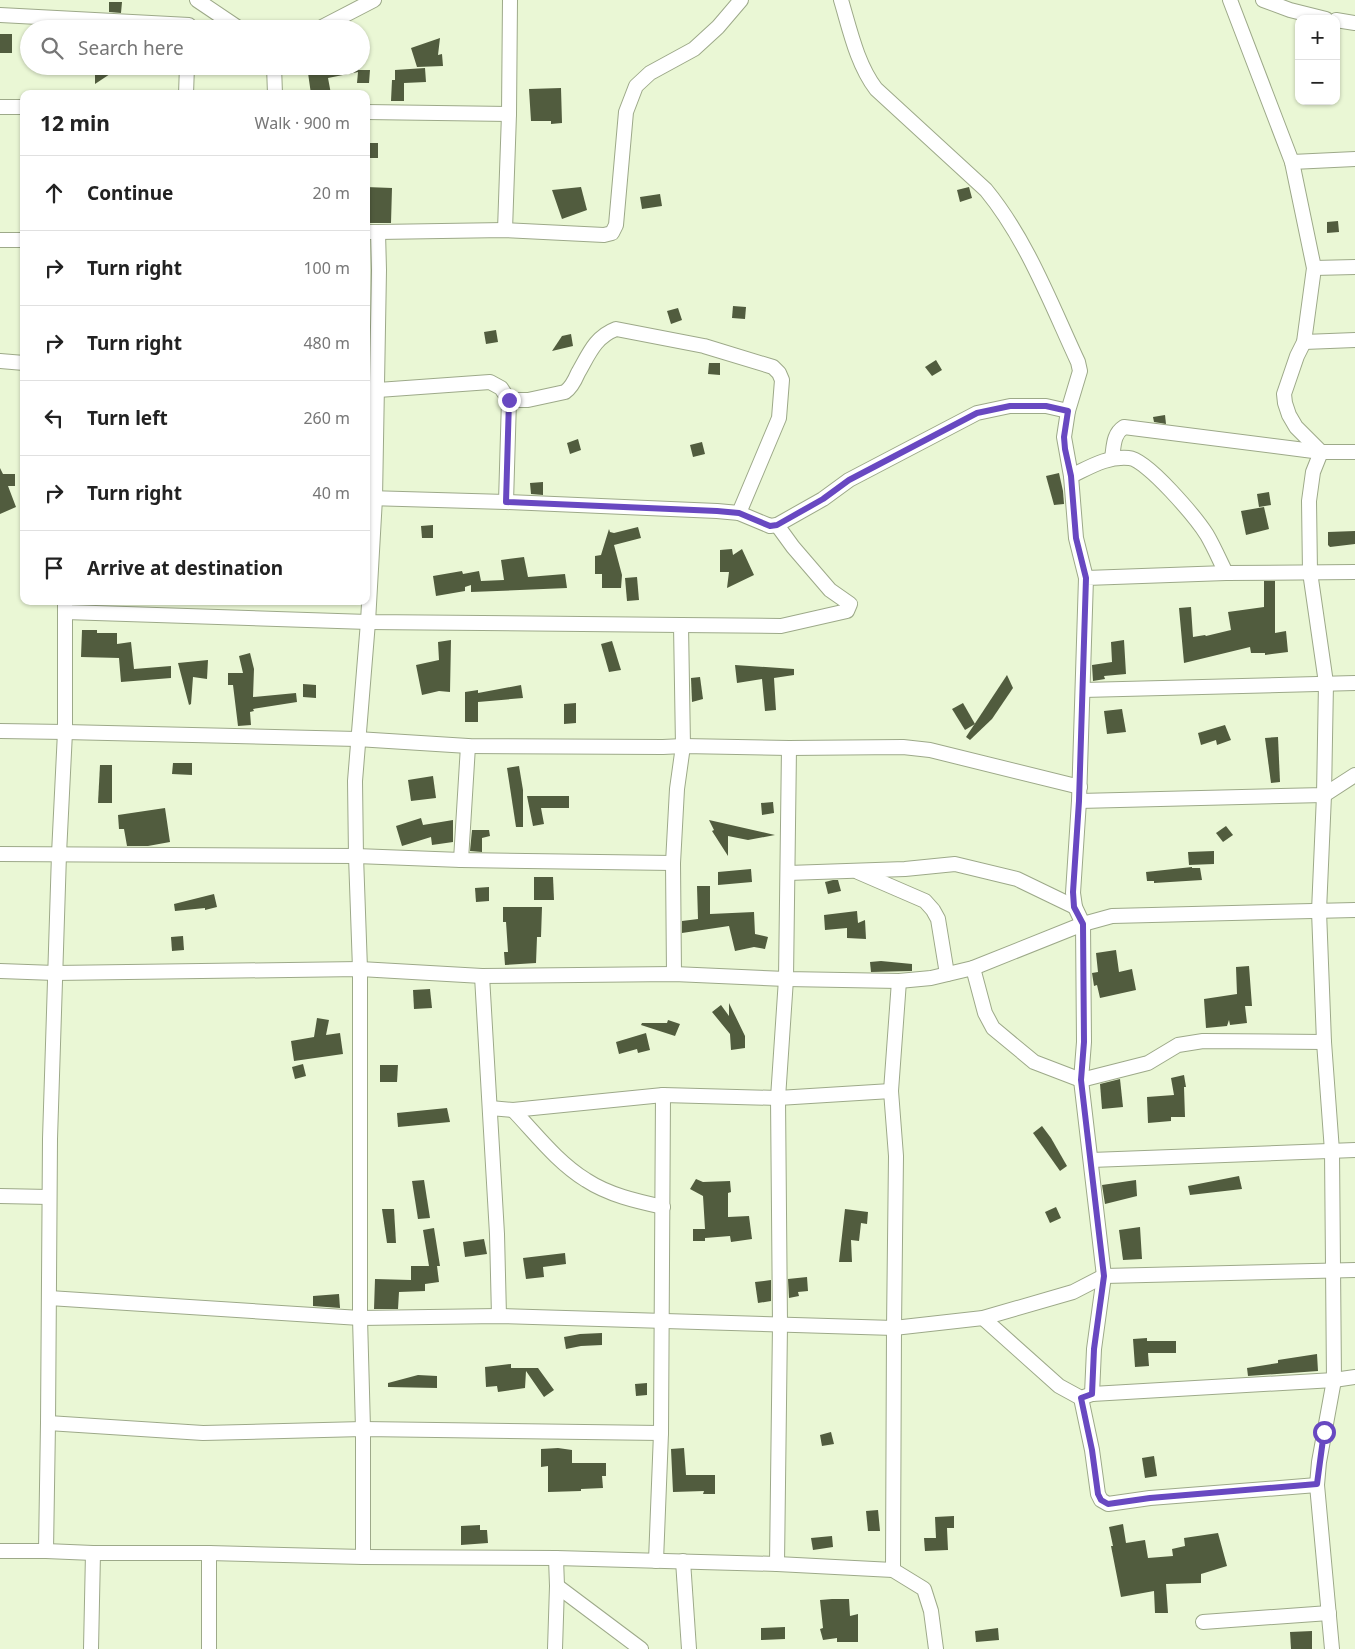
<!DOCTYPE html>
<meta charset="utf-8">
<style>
body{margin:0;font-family:"Noto Sans",sans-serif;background:#f6f6f6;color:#222}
.controls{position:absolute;right:15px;top:15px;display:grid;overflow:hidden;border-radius:10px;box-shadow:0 1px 4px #0004}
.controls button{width:45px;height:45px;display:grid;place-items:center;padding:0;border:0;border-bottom:1px solid #e0e0e0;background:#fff;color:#222;font:25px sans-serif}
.stop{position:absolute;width:15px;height:15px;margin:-11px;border:4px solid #6848c1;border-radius:50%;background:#fff}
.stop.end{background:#6848c1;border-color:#fff;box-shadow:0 1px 5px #0008}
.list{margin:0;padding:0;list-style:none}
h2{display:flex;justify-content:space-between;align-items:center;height:65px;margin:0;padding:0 20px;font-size:21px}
h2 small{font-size:16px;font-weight:400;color:#767676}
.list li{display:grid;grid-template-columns:32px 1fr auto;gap:15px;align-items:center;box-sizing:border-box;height:75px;padding:0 20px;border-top:1px solid #e0e0e0}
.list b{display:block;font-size:19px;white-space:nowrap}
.list em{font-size:16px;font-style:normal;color:#767676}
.icon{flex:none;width:28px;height:28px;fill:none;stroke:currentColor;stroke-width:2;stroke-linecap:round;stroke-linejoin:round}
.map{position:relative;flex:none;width:1355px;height:1649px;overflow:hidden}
.search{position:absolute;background:#fff;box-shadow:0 1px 4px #0004;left:20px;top:20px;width:350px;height:55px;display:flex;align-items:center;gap:12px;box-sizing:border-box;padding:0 18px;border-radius:28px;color:#767676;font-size:19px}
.panel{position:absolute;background:#fff;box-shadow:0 1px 4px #0004;left:20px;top:90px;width:350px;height:515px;border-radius:10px}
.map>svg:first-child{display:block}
</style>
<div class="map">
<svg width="1355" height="1649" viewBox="0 0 1355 1649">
<rect width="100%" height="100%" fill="#eaf7d5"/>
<g fill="#515c3e">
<path d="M109,2H122L121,13L109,12Z"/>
<rect x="0" y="34" width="12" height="19"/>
<path d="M440,38L438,55L442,54L443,66L417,67L411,48Z"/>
<path d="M95,66H122L95,84Z"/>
<path d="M307,66H358L359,70H370L369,83H357L358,72L328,78L331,94H311Z"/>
<path d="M425,68L426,82L404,83V101H391L392,80H395V70Z"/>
<path d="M561,88L562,123L551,124V121H531L529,89Z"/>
<rect x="366" y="143" width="12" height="15"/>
<path d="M366,187L392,188L391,223H368V219L366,218Z"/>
<path d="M581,187L587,210L562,219L552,190Z"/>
<path d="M969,187L972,198L960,202L957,190Z"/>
<path d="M660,194L662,206L642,209L640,197Z"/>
<path d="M1338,221L1339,232L1327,233V222Z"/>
<path d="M733,306L746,307L745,319L732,318Z"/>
<path d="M678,308L682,320L671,324L667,311Z"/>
<path d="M496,330L498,342L486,344L484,332Z"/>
<path d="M571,334L573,346L552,351L562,336Z"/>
<path d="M936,360L942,370L932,376L925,367Z"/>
<path d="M709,363H720V375L708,374Z"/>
<path d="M1165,415L1166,424L1154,422L1153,417Z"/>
<path d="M578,439L581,450L570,454L567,443Z"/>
<path d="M702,442L705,454L693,457L690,445Z"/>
<path d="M0,468L3,474H15V486H8L16,507L0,514Z"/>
<path d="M1059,473L1063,491L1064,504L1054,505L1046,476Z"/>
<path d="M543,482V495L531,494L530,483Z"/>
<path d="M1269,492L1271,505L1259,507L1257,494Z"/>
<path d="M1264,507L1269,529L1246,535L1241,511Z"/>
<path d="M433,525V538H422L421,526Z"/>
<path d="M638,527L641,538L614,545L622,575L621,588H602V574H595V556L601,555L609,529L610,532L614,533Z"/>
<path d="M1355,531V544L1330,547L1328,545V532Z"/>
<path d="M732,549L733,555L742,549L754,575L727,588L729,572H720V550Z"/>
<path d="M524,557L528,577L565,574L567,588L471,592V585L465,587V591L436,596L433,576L462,571L463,574L479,571L481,581L504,580L501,560Z"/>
<path d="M637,577L639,600L627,601L625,578Z"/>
<path d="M1264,581H1275V633L1286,631L1288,652L1265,655V653H1251L1250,647L1184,663L1179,608L1191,607L1193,637L1205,635L1206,636L1231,630L1228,612L1264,607Z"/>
<path d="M82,630H97V633H117V644L131,642L134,669L171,666V678L121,682L119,658L81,657Z"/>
<path d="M451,640L450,692L439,691L422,695L416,665L439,660L438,642Z"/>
<path d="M1124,640L1126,674L1104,676L1105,679L1093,681L1092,665L1112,662L1111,642Z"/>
<path d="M612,641L621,670L609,672L601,644Z"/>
<path d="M250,653L254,669L253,697L296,693L297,702L253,709L254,711L250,712L251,725L238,726L233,685H228V673H243L239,656Z"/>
<path d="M208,660L207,679L193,677L191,704L189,705L178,663Z"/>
<path d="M735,665L794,669V675L774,678L776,710L765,711L762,679L737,683Z"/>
<path d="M1007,675L1013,688L992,719L970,740L966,737Z"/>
<path d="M700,677L703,699L692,702L691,678Z"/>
<path d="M303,684L316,685V698L303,697Z"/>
<path d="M521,685L523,698L478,702V722H465V692L478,690V693Z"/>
<path d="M576,703V723L564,724V704Z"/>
<path d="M963,703L975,724L965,730L952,709Z"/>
<path d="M1122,709L1126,732L1107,734L1104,711Z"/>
<path d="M1225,725L1231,740L1217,745L1216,740L1201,745L1198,733Z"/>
<path d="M1278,737L1280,782L1271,783L1265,738Z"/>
<path d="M173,763H192V775L172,774Z"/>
<path d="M100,765H112V803H98Z"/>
<path d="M519,766L523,790V827H516L507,768Z"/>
<path d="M433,776L436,798L411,801L408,780Z"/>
<path d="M527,796H569V808H541L544,824L533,826Z"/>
<path d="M773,802L774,813L762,815L761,803Z"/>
<path d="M165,808L170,842L148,846H127L124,829H119L118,815Z"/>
<path d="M421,818L423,825L453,820V842L432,845L431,837L402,846L396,826Z"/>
<path d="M709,820L775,835L748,840L728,836V856L712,831L714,830Z"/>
<path d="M1226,826L1233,835L1223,842L1216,833Z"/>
<path d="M472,830H489L490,836L482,838V852L470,851Z"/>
<path d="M1214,851V864L1189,865L1188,852Z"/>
<path d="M1192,867V868H1200L1202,880L1154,883V881H1147L1146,872Z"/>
<path d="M751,869L752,882L718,885V872Z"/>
<path d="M534,877H553L554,900H534Z"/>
<path d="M833,880H838L841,891L828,894L825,882Z"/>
<path d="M697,886H710V914L754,912L755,934L768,937L765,949L754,947L735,951L729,926L682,933V921L698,919Z"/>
<path d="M489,887V901L476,902L475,888Z"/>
<path d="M214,894L217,907L205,910V908L175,911L174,904Z"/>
<path d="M503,907H542L541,937H537L536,963L505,965L504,952H508L506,922H503Z"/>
<path d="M857,911L858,923L865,920L866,939L847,938V928L825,930L824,915Z"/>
<path d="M183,936L184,950L172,951L171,937Z"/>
<path d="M1116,950L1119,972L1132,969L1136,990L1100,998L1097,985L1094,986L1092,973L1098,972L1096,953Z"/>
<path d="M881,961L912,964V971L871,972L870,962Z"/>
<path d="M1249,966L1252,1006H1245L1247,1023L1230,1025L1229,1020L1227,1026L1206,1028L1204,999L1237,994L1236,967Z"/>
<path d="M430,989L432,1008L414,1009L413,990Z"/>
<path d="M729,1003L745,1036V1048L731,1050L730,1034L712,1012L721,1005L729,1016Z"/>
<path d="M317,1018L329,1020L326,1035L340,1033L343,1054L294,1061L291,1041L314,1037Z"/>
<path d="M668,1020L680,1024L675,1036L641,1025L642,1023H667Z"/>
<path d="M646,1033L650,1050L638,1053L637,1049L619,1054L616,1042Z"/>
<path d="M303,1064L306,1076L295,1079L292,1067Z"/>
<path d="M380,1065H398L397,1082H380Z"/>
<path d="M1184,1075L1186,1087H1184L1185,1117H1171V1121L1148,1123L1147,1097L1174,1095L1171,1078Z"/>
<path d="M1120,1079L1123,1107L1102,1109L1100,1084Z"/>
<path d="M447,1108L450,1122L398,1127L397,1113Z"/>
<path d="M1042,1126L1051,1138L1067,1166L1060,1171L1033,1133Z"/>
<path d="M1239,1176L1242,1189L1190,1195L1188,1186Z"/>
<path d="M696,1179L703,1182L730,1181L731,1192L728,1193V1217L749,1216L752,1239L731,1242L730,1236L705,1238V1232V1241H693V1229H705L703,1196L690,1189Z"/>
<path d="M424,1180L430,1218L418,1219L412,1181Z"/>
<path d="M1136,1180L1137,1196L1105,1204L1102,1185Z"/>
<path d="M1056,1207L1061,1218L1050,1223L1045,1212Z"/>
<path d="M382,1209H394L396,1243H387Z"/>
<path d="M845,1209L868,1212L867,1224L861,1223L859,1241L851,1240L852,1262H839Z"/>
<path d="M1140,1227L1142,1259L1123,1260L1119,1230Z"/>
<path d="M434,1228L440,1266H437L439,1282L425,1284V1291L399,1292L398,1309H374L375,1279L411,1280V1266H429L423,1230Z"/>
<path d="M484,1239L487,1254L465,1257L463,1242Z"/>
<path d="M565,1253L566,1264L543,1267L544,1277L526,1279L523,1258Z"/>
<path d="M807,1277L808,1291L798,1292L799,1296L789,1298L788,1279Z"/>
<path d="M771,1280V1301L758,1303L755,1282Z"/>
<path d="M339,1294L340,1308L313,1306V1296Z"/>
<path d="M602,1333V1345L581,1346L566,1349L564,1337L580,1334Z"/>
<path d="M1147,1338V1341H1176V1353H1148L1149,1366L1135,1367L1133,1339Z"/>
<path d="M1317,1354L1318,1371L1248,1376L1247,1368L1278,1363V1360Z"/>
<path d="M511,1364V1368H538L554,1390L544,1397L526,1371L525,1388L498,1392L497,1386L486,1387L485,1367Z"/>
<path d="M418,1375L437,1376V1388L388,1387V1383Z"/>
<path d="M647,1383V1395L636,1396L635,1384Z"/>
<path d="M831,1432L834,1444L822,1446L820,1435Z"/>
<path d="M558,1448L572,1450V1463H606V1476H602L603,1488L581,1489V1491L548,1492V1466L541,1467V1449Z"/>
<path d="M684,1448L686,1475H715V1494H703L704,1491L673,1492L671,1449Z"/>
<path d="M1154,1456L1157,1476L1145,1478L1142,1458Z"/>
<path d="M878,1510L880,1531H868L866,1511Z"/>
<path d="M954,1516V1528H947L948,1550L925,1551L924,1538H936L935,1517Z"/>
<path d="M1123,1524L1126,1543L1145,1540L1148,1558L1173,1556L1172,1549L1185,1546L1184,1538L1218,1533L1227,1566L1201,1574V1583L1166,1584L1168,1613H1155L1154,1591L1121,1597L1111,1546H1113L1109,1527Z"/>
<path d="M480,1525V1530H487L488,1543L461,1545V1526Z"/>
<path d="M832,1536L833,1547L813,1550L811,1538Z"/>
<path d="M832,1599H849L850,1616L858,1614V1642H837V1638L823,1640L820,1629L823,1628L820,1600Z"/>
<path d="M785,1627V1639L761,1640V1628Z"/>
<path d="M998,1628L999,1640L976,1642L975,1631Z"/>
<path d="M1312,1631V1649H1291L1290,1632Z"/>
</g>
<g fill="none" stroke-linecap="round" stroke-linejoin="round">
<defs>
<g id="street">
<path d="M197,0L240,29"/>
<path d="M841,0C850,30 857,64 876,89L986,190C1027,240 1051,304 1078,362L1080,371L1068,411L1064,437L1071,476L1076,538L1086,578"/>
<path d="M1230,0L1292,162L1314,268L1304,342L1297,356L1284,394L1285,403L1289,415L1296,427L1321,452L1313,472L1309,501L1310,572L1326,683L1324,795L1319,911L1324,1042L1332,1151L1334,1380L1319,1462L1317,1485L1332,1649"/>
<path d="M1263,0L1290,10L1326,19"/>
<path d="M0,15L189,25"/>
<path d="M1336,20L1355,23"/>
<path d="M318,29L374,0"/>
<path d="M274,66L275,94"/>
<path d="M186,94L187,66"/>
<path d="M0,107H24"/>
<path d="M366,112L509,114"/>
<path d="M1292,162L1355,159"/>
<path d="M505,230L509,114L510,0"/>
<path d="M378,232L505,230L604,235L612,233L616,225L626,112L636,86L650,73L694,49L718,27L741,0"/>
<path d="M0,240H24"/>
<path d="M1314,268L1355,267"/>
<path d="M1304,342L1355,340"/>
<path d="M0,361L24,363"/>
<path d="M366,390H378L490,382L501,388L509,400L506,502"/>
<path d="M509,400H528L565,392C571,388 575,380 578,373C589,354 595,337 616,329L704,346L773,367L779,373L782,380L779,418L739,513"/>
<path d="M1112,458C1114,446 1113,434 1124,427L1321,452H1355"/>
<path d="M1071,476C1090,467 1107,456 1129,458C1147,459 1197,519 1207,535C1214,547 1220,561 1226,573"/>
<path d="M368,498L506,502L717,511L739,513L770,526L777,525L823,499L849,480L977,413L1010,406H1046L1068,411"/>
<path d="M65,612L368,622L681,625L683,746L677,789L673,863L674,974"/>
<path d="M681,625L781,626L847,611L850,604L830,590L793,547L777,525"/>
<path d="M1083,690L1355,683"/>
<path d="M0,731L65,732L357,739L468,746L663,747L683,746L789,748L903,747L930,750L1080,787"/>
<path d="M1079,801L1324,795L1355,775"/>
<path d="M0,854L356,856L461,860L673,863"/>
<path d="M461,860L468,746"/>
<path d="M858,872L925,901L933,910L938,919L947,974"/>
<path d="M788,873L905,869L955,864L1017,879L1075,907"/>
<path d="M973,968L985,1013L993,1028L1034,1062L1081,1080L1148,1063L1178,1045L1203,1041L1324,1042"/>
<path d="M0,971L55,973L360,969L482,976L674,974L786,979L899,981L931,978L973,968L1083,924L1112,916L1355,910"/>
<path d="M482,976L497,1234L499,1316"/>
<path d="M490,1108L513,1110L663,1095L778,1098L891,1091"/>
<path d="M513,1110C536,1134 557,1162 586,1180C609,1195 636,1201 663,1207"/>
<path d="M1091,1160L1355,1150"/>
<path d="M0,1196L49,1197"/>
<path d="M49,1298L360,1318L499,1316L894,1328L983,1318L1073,1292L1104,1276L1355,1270"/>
<path d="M983,1318L1059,1386L1081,1398L1092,1394L1334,1380L1355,1377"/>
<path d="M1092,1394L1094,1349L1104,1276L1081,1080L1084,1042L1083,924L1075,907L1073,893L1079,801L1086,578L1226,573L1355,572"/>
<path d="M1081,1398L1092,1450L1098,1494L1101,1500L1108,1504L1150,1498L1317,1485"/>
<path d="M48,1423L203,1433L363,1429L661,1433"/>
<path d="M0,1551H46L93,1553H209L363,1557L556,1558L777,1564L893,1570L924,1589L931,1611L936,1649"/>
<path d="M46,1551L48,1423L50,1139L59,854L65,732V601"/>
<path d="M209,1553V1649"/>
<path d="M363,1557V1429L360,1318V969L356,856L355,781L368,622L375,498L379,270L378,232H366"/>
<path d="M656,1561L661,1433L663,1095"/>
<path d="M683,1561L689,1649"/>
<path d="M777,1564L780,1324L778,1098L786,979L789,748"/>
<path d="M893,1570L894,1328L896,1156L891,1091L899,981"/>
<path d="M557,1586L641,1649"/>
<path d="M1203,1622L1329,1613"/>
<path d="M91,1649L93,1553"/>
<path d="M555,1649L557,1586L556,1558"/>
</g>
</defs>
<use href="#street" stroke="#9da989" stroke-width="16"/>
<use href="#street" stroke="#fff" stroke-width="14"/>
</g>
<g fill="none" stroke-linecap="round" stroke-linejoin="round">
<path stroke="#6848c1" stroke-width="6" d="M509,400L506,502L717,511L739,513L770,526L777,525L823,499L849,480L977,413L1010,406H1046L1068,411L1064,437L1065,449L1071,476L1076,538L1086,578L1079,801L1073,892L1074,907L1083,924L1084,1042L1081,1080L1104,1276L1094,1349L1092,1394L1081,1398L1092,1450L1098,1494L1101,1500L1108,1504L1150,1498L1317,1484L1324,1432"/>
</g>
</svg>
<div class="controls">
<button>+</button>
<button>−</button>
</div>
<div class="stop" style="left:1324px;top:1432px"></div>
<div class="stop end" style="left:509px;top:400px"></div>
<div class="search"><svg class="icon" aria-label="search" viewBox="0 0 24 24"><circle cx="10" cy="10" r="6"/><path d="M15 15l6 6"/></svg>Search here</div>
<section class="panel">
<h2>12 min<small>Walk · 900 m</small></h2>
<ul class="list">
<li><svg class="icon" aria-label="ahead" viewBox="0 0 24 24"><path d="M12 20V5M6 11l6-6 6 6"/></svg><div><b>Continue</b></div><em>20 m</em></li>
<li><svg class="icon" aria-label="right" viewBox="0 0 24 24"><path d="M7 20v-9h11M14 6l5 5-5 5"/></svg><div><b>Turn right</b></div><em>100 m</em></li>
<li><svg class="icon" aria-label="right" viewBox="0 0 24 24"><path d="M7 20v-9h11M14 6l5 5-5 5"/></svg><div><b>Turn right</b></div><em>480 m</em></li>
<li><svg class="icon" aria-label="left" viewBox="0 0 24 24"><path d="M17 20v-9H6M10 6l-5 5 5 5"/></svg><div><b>Turn left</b></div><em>260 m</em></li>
<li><svg class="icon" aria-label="right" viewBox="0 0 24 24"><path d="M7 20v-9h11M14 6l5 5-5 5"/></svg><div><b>Turn right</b></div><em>40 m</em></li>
<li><svg class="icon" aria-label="arrive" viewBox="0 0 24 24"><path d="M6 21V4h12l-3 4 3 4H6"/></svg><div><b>Arrive at destination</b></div></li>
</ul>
</section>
</div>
